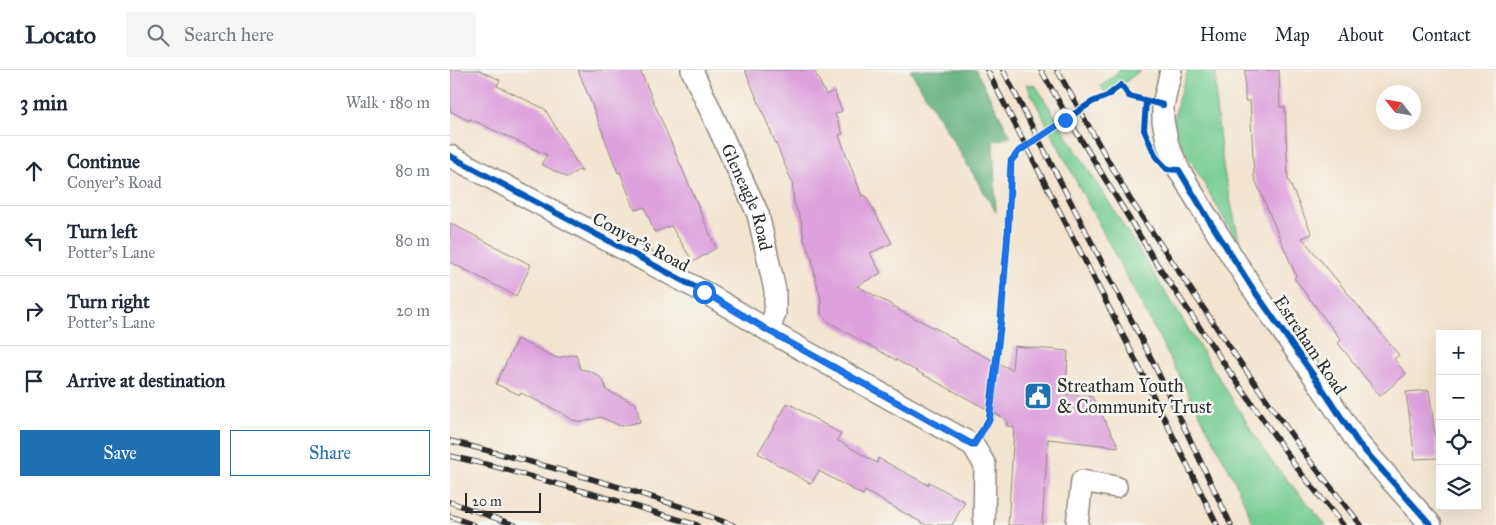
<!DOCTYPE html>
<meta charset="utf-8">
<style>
body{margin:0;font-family:"IM FELL Great Primer",serif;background:#f6f6f7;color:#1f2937}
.controls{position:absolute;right:15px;bottom:15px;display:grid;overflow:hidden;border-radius:0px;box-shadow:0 5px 20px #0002}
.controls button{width:45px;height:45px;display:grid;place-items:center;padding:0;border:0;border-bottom:1px solid #e0e1e3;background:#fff;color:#1f2937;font:25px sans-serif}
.compass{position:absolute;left:926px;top:15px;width:45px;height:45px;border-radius:50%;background:#fff;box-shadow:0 5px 20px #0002;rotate:301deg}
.scale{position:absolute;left:15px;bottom:12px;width:76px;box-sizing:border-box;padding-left:5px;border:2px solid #2b2b2b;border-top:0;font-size:14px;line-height:18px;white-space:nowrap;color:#2b2b2b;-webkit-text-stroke:4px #f6f6f2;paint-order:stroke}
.stop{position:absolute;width:15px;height:15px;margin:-11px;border:4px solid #1a73e8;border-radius:50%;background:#fff}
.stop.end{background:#1a73e8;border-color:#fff;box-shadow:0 1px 5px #0008}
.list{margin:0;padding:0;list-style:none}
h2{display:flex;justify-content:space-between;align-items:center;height:65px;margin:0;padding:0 20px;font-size:21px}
h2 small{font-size:16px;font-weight:400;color:#747a83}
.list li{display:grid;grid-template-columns:32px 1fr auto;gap:15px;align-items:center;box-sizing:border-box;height:70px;padding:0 20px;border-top:1px solid #e0e1e3}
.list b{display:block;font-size:19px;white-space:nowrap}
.list p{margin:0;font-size:16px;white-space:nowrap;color:#747a83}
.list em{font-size:16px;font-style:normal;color:#747a83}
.actions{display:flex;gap:10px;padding:15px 20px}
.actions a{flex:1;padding:11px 0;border:1px solid #1f6fb2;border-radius:0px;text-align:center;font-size:18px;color:#1f6fb2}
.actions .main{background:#1f6fb2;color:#fff}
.icon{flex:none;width:28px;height:28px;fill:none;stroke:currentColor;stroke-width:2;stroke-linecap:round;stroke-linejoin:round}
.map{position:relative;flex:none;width:1046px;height:455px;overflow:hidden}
header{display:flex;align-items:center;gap:30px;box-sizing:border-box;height:70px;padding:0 25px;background:#fff;border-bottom:1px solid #e0e1e3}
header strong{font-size:24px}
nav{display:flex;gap:28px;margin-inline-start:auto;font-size:18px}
.search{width:350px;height:45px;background:#f6f6f7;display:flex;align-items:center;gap:12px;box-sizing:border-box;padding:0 18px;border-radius:0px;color:#747a83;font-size:19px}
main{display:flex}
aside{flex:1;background:#fff}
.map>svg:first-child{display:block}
</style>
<header>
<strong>Locato</strong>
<div class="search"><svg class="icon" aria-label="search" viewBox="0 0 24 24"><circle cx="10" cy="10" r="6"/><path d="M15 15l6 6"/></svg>Search here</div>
<nav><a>Home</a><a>Map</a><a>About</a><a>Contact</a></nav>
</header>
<main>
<aside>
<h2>3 min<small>Walk · 180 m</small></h2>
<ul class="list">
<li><svg class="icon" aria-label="ahead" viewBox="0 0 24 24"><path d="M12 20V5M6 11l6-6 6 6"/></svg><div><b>Continue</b><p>Conyer's Road</p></div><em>80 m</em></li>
<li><svg class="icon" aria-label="left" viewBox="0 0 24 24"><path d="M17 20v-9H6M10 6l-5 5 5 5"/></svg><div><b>Turn left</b><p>Potter's Lane</p></div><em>80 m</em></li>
<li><svg class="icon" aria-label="right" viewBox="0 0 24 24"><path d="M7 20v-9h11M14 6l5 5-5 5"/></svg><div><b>Turn right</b><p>Potter's Lane</p></div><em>20 m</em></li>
<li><svg class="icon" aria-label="arrive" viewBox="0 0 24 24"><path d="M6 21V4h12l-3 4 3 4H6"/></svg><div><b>Arrive at destination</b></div></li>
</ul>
<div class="actions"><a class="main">Save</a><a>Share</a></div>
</aside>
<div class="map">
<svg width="1046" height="455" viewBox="0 0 1046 455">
<rect width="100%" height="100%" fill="#f6f6f2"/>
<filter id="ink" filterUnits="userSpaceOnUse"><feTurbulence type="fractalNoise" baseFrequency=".02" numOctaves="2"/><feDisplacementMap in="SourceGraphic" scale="10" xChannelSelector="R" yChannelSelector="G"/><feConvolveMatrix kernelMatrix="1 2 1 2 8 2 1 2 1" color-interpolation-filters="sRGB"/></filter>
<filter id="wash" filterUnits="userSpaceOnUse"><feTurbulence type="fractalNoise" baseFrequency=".0096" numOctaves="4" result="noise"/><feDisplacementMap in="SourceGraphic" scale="20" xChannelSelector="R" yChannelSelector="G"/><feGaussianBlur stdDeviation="1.12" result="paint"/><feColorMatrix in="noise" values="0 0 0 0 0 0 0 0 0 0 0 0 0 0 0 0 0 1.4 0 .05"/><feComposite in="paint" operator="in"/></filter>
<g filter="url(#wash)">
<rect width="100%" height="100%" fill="#f3e4cf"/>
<g fill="#78ce92" stroke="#527c5e">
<path d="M670,0H691L657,26L651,16Z"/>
<path d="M738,0H766V38L774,102L791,178L722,58L729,27Z"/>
<path d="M576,14L586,16L821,391L876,455H804L783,407L638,134Z"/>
</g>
<path fill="#62b17c" stroke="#466e54" d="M460,0H526L561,67L543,71L546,142Z"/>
<g id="blocks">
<g fill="#dda1dd">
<path d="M0,0H29L50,10L47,16L95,39L132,102L128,100L118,108L91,94L97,85L20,49L19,51L0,41Z"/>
<path d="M128,0H190L266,178L243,192L221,156L204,162L195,137L185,140L170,102L168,103L139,27Z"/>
<path d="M295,0H364L376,25L384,21L392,41L385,44L393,64L389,65L412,126L415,125L442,173L420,183L431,203L407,216L449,239L448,240L491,261L506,270V272L562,300L564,276L618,281L616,324L642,327L669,377L598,369L592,455H558L564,357L557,356V350L411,271L379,252L371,244V229L366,211L362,189L354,170L351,150L344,133L342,112Z"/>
<path d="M795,0H829L830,37H835L838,109L862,164L852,168L949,285L944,289L956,304L930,326L888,273L891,270L844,208L846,206L804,107L800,31H795Z"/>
<path d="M0,153L81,195L66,226L0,192Z"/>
<path d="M67,269L107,288L126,284L130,299L140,301L149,306L155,314L156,320L186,334L190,352L170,356L151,347L132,352L122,350L112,343L71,323L70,325L46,314Z"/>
<path d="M979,320L988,388L965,389L956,322Z"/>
<path d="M338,333L391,364L387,370L427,393L428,388L478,415L479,412L515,432L502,455H476L415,421L413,425L369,401L361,414L308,383Z"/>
</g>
</g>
</g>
<g filter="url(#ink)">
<use href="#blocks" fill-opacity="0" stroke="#8f887d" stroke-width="1"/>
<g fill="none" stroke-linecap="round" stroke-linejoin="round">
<defs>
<g id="street">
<path id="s1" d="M242,0L308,144L325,220V243L319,261"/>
<path d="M721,0L713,35V51L718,75L729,100L757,147L803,219L868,312L908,373L981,455"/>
<path d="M0,86L254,222L319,261L523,375L535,395L534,455"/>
<path d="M627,455L632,411L666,417"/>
</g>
</defs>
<use href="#street" stroke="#8f887d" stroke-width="24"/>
<use href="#street" stroke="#fff" stroke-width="21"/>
<defs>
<g id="rail">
<path d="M537,0L673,265L767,455"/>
<path d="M553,0L702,290L781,455"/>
<path d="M591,0L624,58L705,191L775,295L847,398L893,455"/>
<path d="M607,0L680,129L785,285L860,391L911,455"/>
<path d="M0,371C95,395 191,421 283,455"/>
<path d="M0,386L43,396L161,429L247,455"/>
<path d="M0,432L65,455"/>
<path d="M0,446L24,455"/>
</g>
</defs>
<use href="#rail" stroke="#2b2b2b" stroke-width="5.5"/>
<use href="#rail" stroke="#f6f6f2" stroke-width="4" stroke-dasharray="11" stroke-linecap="butt"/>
<defs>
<g id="cycleway">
<path d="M696,31L694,60L706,87L717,99L729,100L757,147L803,219L868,312L908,373L981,455"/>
<path d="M0,86L254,222L319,261L523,375L539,349L551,249L558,161L561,91L569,81L642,32L657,26L671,15L679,26L713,35"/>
</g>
</defs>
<use href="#cycleway" stroke="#f6f6f2" stroke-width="9"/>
<use href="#cycleway" stroke="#0057b8" stroke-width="6"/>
</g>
</g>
<g fill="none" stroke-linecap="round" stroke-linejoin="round" filter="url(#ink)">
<path stroke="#1a73e8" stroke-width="6" d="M254,222L319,261L524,375L540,349L551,249L558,161L561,91L569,81L615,50"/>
</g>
<defs>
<symbol id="civic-square" viewBox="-11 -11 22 22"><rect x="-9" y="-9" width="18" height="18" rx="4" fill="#1f6fb2" stroke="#f6f6f2"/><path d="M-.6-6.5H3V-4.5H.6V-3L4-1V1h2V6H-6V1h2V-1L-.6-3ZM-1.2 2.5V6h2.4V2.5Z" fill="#fff"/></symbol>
</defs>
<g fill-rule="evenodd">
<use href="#civic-square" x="572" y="310" width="32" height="32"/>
</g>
<g text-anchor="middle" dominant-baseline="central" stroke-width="5" stroke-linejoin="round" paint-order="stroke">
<g font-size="18" fill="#2b2b2b" stroke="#f6f6f2">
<text stroke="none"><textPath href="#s1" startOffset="139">Gleneagle Road</textPath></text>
<text transform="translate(191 172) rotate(28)">Conyer's Road</text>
<text transform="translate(860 275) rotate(56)">Estreham Road</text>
</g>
<g font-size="18" fill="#2b2b2b" stroke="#f6f6f2" text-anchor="start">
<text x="607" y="316">Streatham Youth<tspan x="607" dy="21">&amp; Community Trust</tspan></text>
</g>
</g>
</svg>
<div class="controls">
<button>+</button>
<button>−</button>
<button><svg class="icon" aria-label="locate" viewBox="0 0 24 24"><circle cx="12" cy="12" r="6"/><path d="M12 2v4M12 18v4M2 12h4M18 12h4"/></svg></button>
<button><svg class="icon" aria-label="layers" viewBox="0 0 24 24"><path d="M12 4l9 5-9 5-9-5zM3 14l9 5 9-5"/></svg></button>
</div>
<svg class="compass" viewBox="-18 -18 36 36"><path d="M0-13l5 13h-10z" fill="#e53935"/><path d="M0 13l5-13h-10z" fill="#747a83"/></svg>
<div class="scale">20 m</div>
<div class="stop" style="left:254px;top:222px"></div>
<div class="stop end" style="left:615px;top:50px"></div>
</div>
</main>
